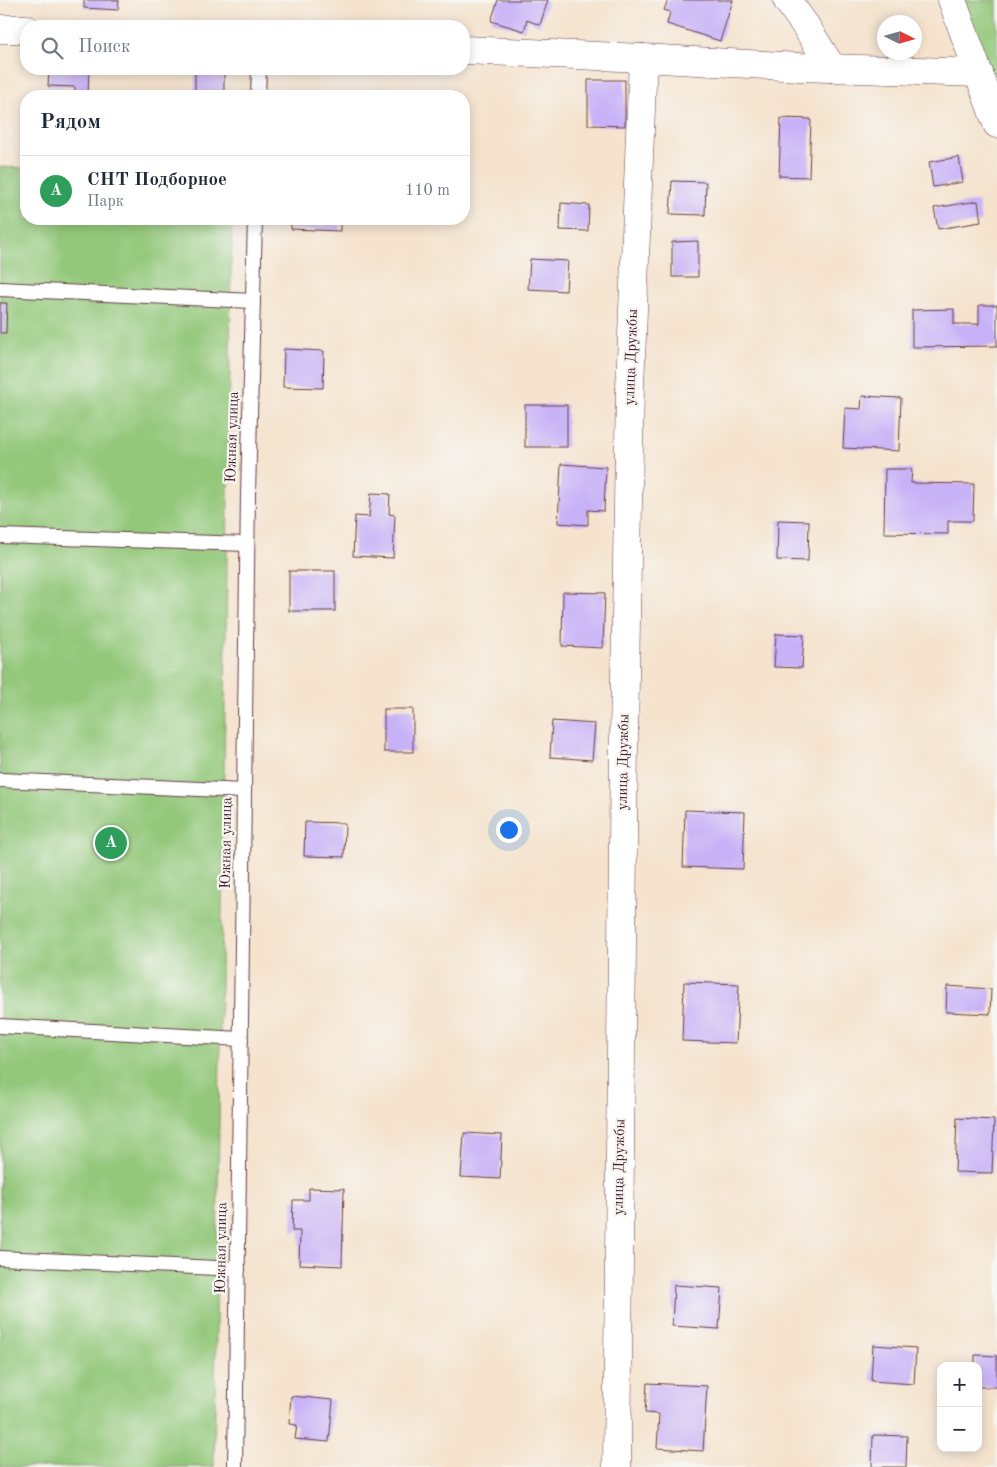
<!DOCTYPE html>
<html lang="ru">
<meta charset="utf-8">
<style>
body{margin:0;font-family:"Old Standard TT",serif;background:#f6f6f7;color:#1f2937}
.controls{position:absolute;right:15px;bottom:15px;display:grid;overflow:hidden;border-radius:10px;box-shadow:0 2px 12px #0003}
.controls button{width:45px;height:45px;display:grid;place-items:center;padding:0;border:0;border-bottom:1px solid #e0e1e3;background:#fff;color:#1f2937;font:25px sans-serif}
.compass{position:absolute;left:877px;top:15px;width:45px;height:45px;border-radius:50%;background:#fff;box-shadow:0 2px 12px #0003;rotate:95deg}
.you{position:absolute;left:508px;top:829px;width:18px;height:18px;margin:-12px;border:4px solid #fff;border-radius:50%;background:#1a73e8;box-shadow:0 0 0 8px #1a73e833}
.badge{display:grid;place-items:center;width:32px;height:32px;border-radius:50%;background:#111827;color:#fff;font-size:16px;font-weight:700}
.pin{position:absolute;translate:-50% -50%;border:2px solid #fff;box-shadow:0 1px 5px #0006}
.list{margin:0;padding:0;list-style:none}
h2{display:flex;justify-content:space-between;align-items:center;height:65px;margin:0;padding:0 20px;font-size:21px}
h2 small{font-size:16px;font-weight:400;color:#747a83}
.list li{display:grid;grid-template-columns:32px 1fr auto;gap:15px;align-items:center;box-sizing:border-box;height:70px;padding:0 20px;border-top:1px solid #e0e1e3}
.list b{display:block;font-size:19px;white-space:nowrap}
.list p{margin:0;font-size:16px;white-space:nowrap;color:#747a83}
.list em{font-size:16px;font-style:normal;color:#747a83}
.icon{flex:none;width:28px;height:28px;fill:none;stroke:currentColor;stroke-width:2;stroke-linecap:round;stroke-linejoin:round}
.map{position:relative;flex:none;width:997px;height:1467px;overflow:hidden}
.search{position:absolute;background:#fff;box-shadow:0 2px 12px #0003;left:20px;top:20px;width:450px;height:55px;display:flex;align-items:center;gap:12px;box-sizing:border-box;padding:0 18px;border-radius:20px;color:#747a83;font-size:19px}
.panel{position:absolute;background:#fff;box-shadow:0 2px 12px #0003;left:20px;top:90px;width:450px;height:135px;border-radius:20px}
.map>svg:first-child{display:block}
</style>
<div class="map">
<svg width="997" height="1467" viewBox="0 0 997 1467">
<rect width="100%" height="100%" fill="#f6f6f2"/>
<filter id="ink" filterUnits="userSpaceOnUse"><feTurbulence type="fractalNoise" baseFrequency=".02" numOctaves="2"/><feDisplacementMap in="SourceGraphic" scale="10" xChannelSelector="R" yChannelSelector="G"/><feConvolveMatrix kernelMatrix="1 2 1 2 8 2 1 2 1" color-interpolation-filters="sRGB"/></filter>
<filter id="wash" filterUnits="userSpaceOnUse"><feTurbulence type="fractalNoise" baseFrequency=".0096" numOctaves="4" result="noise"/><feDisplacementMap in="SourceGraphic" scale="20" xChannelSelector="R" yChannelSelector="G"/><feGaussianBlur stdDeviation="1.12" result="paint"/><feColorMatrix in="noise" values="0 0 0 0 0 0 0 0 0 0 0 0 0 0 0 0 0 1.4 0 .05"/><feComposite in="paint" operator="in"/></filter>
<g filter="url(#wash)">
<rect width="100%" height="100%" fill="#f5e3ce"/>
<g fill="#93c87a" stroke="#6e7452">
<path d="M952,0H997V124Z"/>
<path d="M0,167L26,168V219H232L214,1467H0Z"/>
</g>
<g id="blocks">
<g fill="#c7b1f7">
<path d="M84,0H119L118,10L84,8Z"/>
<path d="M498,0H548L540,25L527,20L524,31L491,21Z"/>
<path d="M668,0H733L720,41L667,24L670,12L664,10Z"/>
<path d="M49,69H89L88,95L75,94V87L48,86Z"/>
<path d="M195,69H224V96H182V90H195Z"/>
<path d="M588,80H625V126L588,125Z"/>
<path d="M293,93L333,94V96H293Z"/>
<path d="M781,118L811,119L809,177L779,176Z"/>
<path d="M959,157L963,182L933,187L929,162Z"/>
<path d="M672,181L706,182L705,215L670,214Z"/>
<path d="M978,201L981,222L938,229L934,208Z"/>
<path d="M561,203L589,205L588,231L560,230Z"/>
<path d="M291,219H340V231L291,229Z"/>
<path d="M698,241V277H672V242Z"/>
<path d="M530,259L568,261L566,291L528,289Z"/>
<path d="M0,303H7L6,333H0Z"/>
<path d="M979,305H997V346L912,347V310L954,309V324H979Z"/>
<path d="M284,349L324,351L323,388L283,387Z"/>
<path d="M862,396L901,398L899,451L843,448L845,408L861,409Z"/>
<rect x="525" y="405" width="42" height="42"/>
<path d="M561,464L606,467L604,511L588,510V525L558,523Z"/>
<path d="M885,469H912L911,483L974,484L973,521H948V534L884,533Z"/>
<path d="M371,493L390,494L389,514L395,515L393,558L353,556L355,516L369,517Z"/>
<path d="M778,520L809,521L808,561L777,560Z"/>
<rect x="289" y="571" width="46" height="40"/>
<path d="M563,592L605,593L603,648L562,646Z"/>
<path d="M776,634L804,635L802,668L774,667Z"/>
<rect x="384" y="709" width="29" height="43"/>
<path d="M552,721L595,724L592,760L550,757Z"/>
<path d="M685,810L745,812L743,869L683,867Z"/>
<path d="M305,822L345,823L344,857L304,856Z"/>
<path d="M684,982L739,984L736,1043L682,1041Z"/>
<path d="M947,986L991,989L990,1014L946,1012Z"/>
<path d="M957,1118L994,1120L992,1173L955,1172Z"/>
<path d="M464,1133L502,1135L500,1179L461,1177Z"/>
<path d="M309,1188L344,1189L342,1266L299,1264L300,1231H292L293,1200H309Z"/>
<path d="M674,1285L722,1288L719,1329L672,1326Z"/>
<path d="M873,1345L916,1348L914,1384L871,1381Z"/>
<path d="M975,1355L997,1356V1387H978V1366H975Z"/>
<path d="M647,1383L707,1386L703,1451L657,1448L659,1414L645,1413Z"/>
<path d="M291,1396L333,1400L329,1442L295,1439L297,1425L289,1424Z"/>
<path d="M873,1435L907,1436L906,1467H872Z"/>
</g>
</g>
</g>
<g filter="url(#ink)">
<use href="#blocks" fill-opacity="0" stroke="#643c43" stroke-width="1"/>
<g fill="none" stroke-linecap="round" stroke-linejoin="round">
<defs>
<g id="lane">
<path d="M258,96L259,69"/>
<path d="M0,289L253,301"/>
<path d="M0,536L247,544"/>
<path d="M0,780L244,791"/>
<path d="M0,1026L241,1039"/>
<path d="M0,1258L238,1269"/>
<path d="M235,1467L248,495L255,219"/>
</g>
<g id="street">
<path d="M787,0L805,25L832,68"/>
<path d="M952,0L997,124"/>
<path d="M0,29H26"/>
<path d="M464,50L643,58L799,67L979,73"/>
<path d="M617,1467L624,738L630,386L643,58"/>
</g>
</defs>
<use href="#lane" stroke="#643c43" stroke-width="16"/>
<use href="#street" stroke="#643c43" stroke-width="29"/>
<use href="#lane" stroke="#fff" stroke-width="14"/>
<use href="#street" stroke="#fff" stroke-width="28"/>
</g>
</g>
<g text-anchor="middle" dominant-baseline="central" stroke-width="4.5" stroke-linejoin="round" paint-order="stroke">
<g font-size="15" fill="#4a1f2b" stroke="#f6f6f2">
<text transform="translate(632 357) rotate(-88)">улица Дружбы</text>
<text transform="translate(233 437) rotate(-88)">Южная улица</text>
<text transform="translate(624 762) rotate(-89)">улица Дружбы</text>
<text transform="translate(227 843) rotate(-89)">Южная улица</text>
<text transform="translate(620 1167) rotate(-89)">улица Дружбы</text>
<text transform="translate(222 1248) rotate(-89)">Южная улица</text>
</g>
</g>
</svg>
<div class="controls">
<button>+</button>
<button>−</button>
</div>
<svg class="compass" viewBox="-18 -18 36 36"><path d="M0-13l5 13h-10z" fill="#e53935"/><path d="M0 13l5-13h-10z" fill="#747a83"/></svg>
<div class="you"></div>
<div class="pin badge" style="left:111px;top:843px;background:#2e9e5b">A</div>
<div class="search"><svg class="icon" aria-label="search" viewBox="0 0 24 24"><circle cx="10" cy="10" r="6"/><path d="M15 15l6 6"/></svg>Поиск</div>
<section class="panel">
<h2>Рядом<small></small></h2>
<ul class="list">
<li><span class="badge" style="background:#2e9e5b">A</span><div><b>СНТ Подборное</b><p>Парк</p></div><em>110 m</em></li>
</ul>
</section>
</div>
